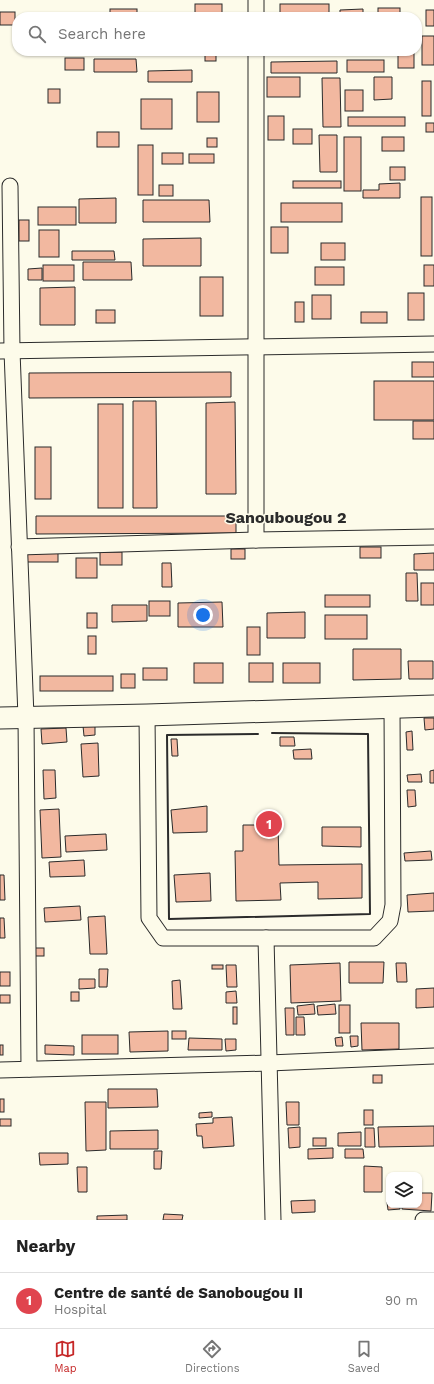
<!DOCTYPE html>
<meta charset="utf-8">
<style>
body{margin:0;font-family:"Work Sans",sans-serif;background:#f6f6f6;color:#222}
.controls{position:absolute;right:12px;bottom:12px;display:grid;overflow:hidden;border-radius:8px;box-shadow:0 1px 3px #0004}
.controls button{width:36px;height:36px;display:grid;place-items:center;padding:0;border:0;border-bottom:1px solid #e0e0e0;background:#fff;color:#222;font:20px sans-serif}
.you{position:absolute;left:203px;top:615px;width:14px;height:14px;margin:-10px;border:3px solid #fff;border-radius:50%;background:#1a73e8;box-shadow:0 0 0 6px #1a73e833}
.badge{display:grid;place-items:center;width:26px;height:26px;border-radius:50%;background:#c62828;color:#fff;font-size:13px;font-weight:700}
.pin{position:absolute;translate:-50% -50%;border:2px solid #fff;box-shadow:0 1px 4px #0006}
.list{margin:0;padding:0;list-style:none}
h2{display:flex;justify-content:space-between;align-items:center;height:52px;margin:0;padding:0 16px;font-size:17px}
h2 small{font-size:13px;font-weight:400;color:#767676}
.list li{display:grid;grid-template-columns:26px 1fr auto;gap:12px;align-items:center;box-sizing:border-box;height:56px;padding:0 16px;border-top:1px solid #e0e0e0}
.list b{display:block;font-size:15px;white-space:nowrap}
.list p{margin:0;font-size:13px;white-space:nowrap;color:#767676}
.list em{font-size:13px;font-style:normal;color:#767676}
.icon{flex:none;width:22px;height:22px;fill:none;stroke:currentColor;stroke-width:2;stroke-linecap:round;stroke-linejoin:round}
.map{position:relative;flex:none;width:434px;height:1220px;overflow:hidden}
.search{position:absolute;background:#fff;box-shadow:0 1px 3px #0004;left:12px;right:12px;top:12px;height:44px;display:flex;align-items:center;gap:10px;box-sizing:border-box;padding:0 14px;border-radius:16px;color:#767676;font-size:15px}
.sheet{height:108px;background:#fff}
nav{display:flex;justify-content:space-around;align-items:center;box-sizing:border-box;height:56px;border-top:1px solid #e0e0e0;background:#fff;font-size:11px;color:#767676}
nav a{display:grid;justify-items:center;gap:2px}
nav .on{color:#c62828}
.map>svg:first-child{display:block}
</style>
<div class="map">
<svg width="434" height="1220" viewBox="0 0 434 1220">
<rect width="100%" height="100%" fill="#fdfbea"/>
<g fill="#f2b8a0" stroke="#2b2b2b">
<rect x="195" y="4" width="27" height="13"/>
<rect x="280" y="4" width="49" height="13"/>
<rect x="378" y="8" width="22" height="9"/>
<rect x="110" y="9" width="27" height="8"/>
<path d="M363,9V17H340V10Z"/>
<rect x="426" y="10" width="8" height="16"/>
<rect x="0" y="12" width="15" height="13"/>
<rect x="422" y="36" width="12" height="29"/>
<rect x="205" y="51" width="11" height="10"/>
<rect x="343" y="51" width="13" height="3"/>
<rect x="398" y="52" width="16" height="16"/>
<rect x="65" y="58" width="19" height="12"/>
<path d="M94,59H136L137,72H94Z"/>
<rect x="347" y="60" width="37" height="12"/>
<path d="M337,61V73H271V62Z"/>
<path d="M192,70V82H148V71Z"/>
<rect x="267" y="77" width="33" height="20"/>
<path d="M374,77H392V99L374,100Z"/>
<path d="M322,78H340L341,127H323Z"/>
<rect x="422" y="81" width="9" height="35"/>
<rect x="48" y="89" width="12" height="14"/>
<rect x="345" y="90" width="18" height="21"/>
<rect x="197" y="92" width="22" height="30"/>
<rect x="141" y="99" width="31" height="30"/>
<rect x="268" y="116" width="16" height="24"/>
<rect x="348" y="117" width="57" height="9"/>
<rect x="426" y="123" width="8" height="9"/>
<rect x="293" y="129" width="19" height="15"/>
<rect x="97" y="132" width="22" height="15"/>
<path d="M319,135H337V172H320Z"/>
<rect x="344" y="137" width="17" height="54"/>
<rect x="382" y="137" width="22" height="14"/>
<rect x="207" y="138" width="10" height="9"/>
<rect x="138" y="145" width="15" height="50"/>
<rect x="162" y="153" width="21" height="11"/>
<rect x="189" y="154" width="25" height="9"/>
<rect x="390" y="167" width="15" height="13"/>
<rect x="293" y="181" width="48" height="7"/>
<path d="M400,183V198H363V190H379V184Z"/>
<rect x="159" y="185" width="14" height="11"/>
<rect x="421" y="197" width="11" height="59"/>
<path d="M116,198V223H79V199Z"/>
<path d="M143,200H209L210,222H143Z"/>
<rect x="281" y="203" width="61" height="19"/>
<rect x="38" y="207" width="38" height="18"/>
<rect x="19" y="220" width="10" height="21"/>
<rect x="271" y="227" width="17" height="26"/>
<rect x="39" y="230" width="20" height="27"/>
<path d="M201,238V266H143V239Z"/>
<rect x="321" y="243" width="24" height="17"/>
<path d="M72,251H114L115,260H72Z"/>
<path d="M83,262H131L132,280H83Z"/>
<rect x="43" y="265" width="31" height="16"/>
<rect x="424" y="265" width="10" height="21"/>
<rect x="315" y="267" width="29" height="18"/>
<path d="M42,268V280H28V269Z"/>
<rect x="200" y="277" width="23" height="39"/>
<path d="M75,287V325H40V288Z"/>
<rect x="408" y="293" width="16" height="27"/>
<rect x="312" y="295" width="19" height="24"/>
<rect x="295" y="302" width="9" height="20"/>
<rect x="96" y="310" width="19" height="13"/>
<rect x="361" y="312" width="26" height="11"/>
<rect x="412" y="362" width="22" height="15"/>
<path d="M231,372V397L29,398V373Z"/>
<rect x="374" y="381" width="60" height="39"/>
<path d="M133,401H156L157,508H133Z"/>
<path d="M235,402L236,494H206V403Z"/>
<rect x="98" y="404" width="25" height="104"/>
<rect x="413" y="421" width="21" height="18"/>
<rect x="35" y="447" width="16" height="52"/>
<path d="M36,516H236V533L36,534Z"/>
<rect x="360" y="547" width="21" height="11"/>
<rect x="231" y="549" width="14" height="10"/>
<rect x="27" y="551" width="31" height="11"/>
<rect x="100" y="552" width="22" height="13"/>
<path d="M434,553V570H414V554Z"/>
<rect x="76" y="558" width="21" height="20"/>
<path d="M162,563H171L172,587H162Z"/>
<path d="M406,573H417L418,601H406Z"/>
<rect x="421" y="583" width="13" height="22"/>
<rect x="325" y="595" width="45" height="12"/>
<rect x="149" y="601" width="21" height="15"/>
<path d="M222,602L223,627H178V603Z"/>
<path d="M112,605H147V621L112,622Z"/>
<path d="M305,612V638H267V613Z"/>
<rect x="87" y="613" width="10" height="15"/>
<rect x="325" y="615" width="42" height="24"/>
<rect x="247" y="627" width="13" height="28"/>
<rect x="88" y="636" width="8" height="18"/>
<path d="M353,649H401V679L353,680Z"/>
<path d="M408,661H433V679H409Z"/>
<rect x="194" y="663" width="29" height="20"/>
<rect x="249" y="663" width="24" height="19"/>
<rect x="283" y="663" width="37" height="20"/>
<rect x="143" y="668" width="24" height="12"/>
<rect x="121" y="674" width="14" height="14"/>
<rect x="40" y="676" width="73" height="15"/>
<path d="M424,718H434V729L425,730Z"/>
<path d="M95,725V735L84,736L83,726Z"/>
<path d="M66,728L67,742L42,744L41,729Z"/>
<path d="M412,731L413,750H407L406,732Z"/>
<path d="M280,737H294L295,746H280Z"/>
<path d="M171,739H177L178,756H172Z"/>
<path d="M98,743L99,776L83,777L81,744Z"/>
<path d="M311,749L312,759H294L293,750Z"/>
<path d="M43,770H55L56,798L44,799Z"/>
<path d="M434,770V783H430V771Z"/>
<path d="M421,774L422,782H408L407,775Z"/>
<path d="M407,790H415L416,806L408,807Z"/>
<path d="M207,806V832L173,833L171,810Z"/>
<path d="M59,809L61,857L42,858L40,810Z"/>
<path d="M243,825H278L279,865L362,864V898L318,899V882L280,883L281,900L236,901L235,851H243Z"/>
<path d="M322,827H361V847L322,846Z"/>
<path d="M106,834L107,850L66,852L65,836Z"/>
<path d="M431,851L432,860L405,861L404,853Z"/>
<path d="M84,860L85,876L50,877L49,862Z"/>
<path d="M210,873L211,901L176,902L174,875Z"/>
<path d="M0,875H4L5,900H0Z"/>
<path d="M434,893V911L408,912L407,895Z"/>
<path d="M80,906L81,920L45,922L44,908Z"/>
<path d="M105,916L107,954H90L88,917Z"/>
<path d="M0,918H4L5,938H0Z"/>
<rect x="34" y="948" width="10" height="8"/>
<path d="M349,962H384L383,983H349Z"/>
<path d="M340,963L341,1001L291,1003L290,965Z"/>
<path d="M396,963H406L407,982H397Z"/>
<rect x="212" y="965" width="11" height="4"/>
<path d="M226,965H236L237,987H227Z"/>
<path d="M99,969H108L107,987H99Z"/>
<rect x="0" y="972" width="10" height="14"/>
<path d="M79,979H95V988L79,989Z"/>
<path d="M180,980L182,1009H173L172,981Z"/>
<path d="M434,988V1007L416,1008V989Z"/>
<path d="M236,991L237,1003H226V992Z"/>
<rect x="71" y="992" width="8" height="9"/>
<rect x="0" y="995" width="10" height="8"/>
<path d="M314,1004L315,1014L298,1015L297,1006Z"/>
<path d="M335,1004L336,1014L318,1015L317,1006Z"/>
<rect x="339" y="1005" width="11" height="28"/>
<rect x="233" y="1007" width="4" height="17"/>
<path d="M285,1008H294V1035H286Z"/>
<path d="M296,1017H304L305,1035H296Z"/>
<path d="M361,1023H399V1049L362,1050Z"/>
<path d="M168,1031V1051L130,1052L129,1032Z"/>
<rect x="172" y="1031" width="14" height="8"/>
<rect x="82" y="1035" width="36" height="19"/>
<path d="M350,1036H358V1046L351,1047Z"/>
<path d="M342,1037L343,1046H336L335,1038Z"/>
<path d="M189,1038L222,1039V1050H188Z"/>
<path d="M225,1039H236V1050L226,1051Z"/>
<rect x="0" y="1045" width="3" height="10"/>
<path d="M45,1045L74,1046V1055L45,1054Z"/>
<rect x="373" y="1075" width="9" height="8"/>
<path d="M108,1089H157L158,1107L108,1108Z"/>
<rect x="0" y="1099" width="4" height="13"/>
<path d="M85,1102H106V1150L86,1151Z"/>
<path d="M286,1102H299V1125H287Z"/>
<rect x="364" y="1110" width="9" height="15"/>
<path d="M212,1112V1117L199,1118V1113Z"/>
<path d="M232,1117L234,1146L203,1148L202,1136H197L196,1124L213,1123V1118Z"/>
<rect x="0" y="1119" width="11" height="7"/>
<path d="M434,1126V1146L379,1147L378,1127Z"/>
<path d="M300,1127V1147L289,1148L288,1128Z"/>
<path d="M365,1128H374L375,1147H365Z"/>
<path d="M158,1130V1149H110V1131Z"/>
<path d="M361,1132V1146H338V1133Z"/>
<rect x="313" y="1138" width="13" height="8"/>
<path d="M333,1148V1158L308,1159V1149Z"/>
<path d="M345,1149H363L364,1158H345Z"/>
<path d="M154,1151H162L161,1169H154Z"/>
<path d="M39,1153H68V1164L40,1165Z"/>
<path d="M364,1166L382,1167V1192H364Z"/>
<path d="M77,1167H87V1192H78Z"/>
<path d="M419,1193H432L431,1211L402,1209V1205H419Z"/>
<path d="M315,1200V1212L292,1213L291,1201Z"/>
<path d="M387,1202H389V1205H400V1209L388,1210Z"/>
<path d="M164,1214L183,1215L182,1220H163Z"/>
<path d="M127,1215V1220H97V1216Z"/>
</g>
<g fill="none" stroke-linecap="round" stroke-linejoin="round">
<defs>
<g id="street">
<path d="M256,17V0"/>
<path d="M256,51V540"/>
<path d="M10,186L12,351L26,717L29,1069"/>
<path d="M0,351L434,344"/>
<path d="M19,547L256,540L434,537"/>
<path d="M147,715L149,918L163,938H374L390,921L393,905L392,707"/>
<path d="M266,938L273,1220"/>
<path d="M0,1070L269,1063L434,1056"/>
<path d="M423,1220H434"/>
</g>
<path id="secondary" d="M0,718L147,715L434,706"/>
</defs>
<use href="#street" stroke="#2b2b2b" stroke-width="17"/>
<use href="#secondary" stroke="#2b2b2b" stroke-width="23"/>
<use href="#street" stroke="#fdfbea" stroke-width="15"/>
<use href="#secondary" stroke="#fdfbea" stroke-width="21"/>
<path stroke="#2b2b2b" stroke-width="2" d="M258,734L167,735L169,919L370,914L368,734L272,733"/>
</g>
<g text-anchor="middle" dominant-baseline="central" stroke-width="3" stroke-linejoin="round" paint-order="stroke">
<g font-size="16" font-weight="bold" fill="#2b2b2b" stroke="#fdfbea">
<text x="286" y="517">Sanoubougou 2</text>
</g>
</g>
</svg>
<div class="controls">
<button><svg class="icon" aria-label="layers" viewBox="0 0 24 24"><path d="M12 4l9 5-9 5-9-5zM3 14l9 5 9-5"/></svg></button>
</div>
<div class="you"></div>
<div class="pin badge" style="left:269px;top:824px;background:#e0444e">1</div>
<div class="search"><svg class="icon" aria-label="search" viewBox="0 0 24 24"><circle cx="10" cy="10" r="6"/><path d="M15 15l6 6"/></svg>Search here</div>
</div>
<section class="sheet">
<h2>Nearby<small></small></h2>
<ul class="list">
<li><span class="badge" style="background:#e0444e">1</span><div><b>Centre de santé de Sanobougou II</b><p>Hospital</p></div><em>90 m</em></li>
</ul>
</section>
<nav>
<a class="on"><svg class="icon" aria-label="map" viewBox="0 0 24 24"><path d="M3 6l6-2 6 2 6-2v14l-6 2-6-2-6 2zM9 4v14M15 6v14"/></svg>Map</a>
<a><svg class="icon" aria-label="directions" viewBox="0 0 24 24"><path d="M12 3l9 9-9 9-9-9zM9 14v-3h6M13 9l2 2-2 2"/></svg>Directions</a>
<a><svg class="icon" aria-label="saved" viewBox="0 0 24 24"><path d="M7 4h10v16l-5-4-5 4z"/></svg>Saved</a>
</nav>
